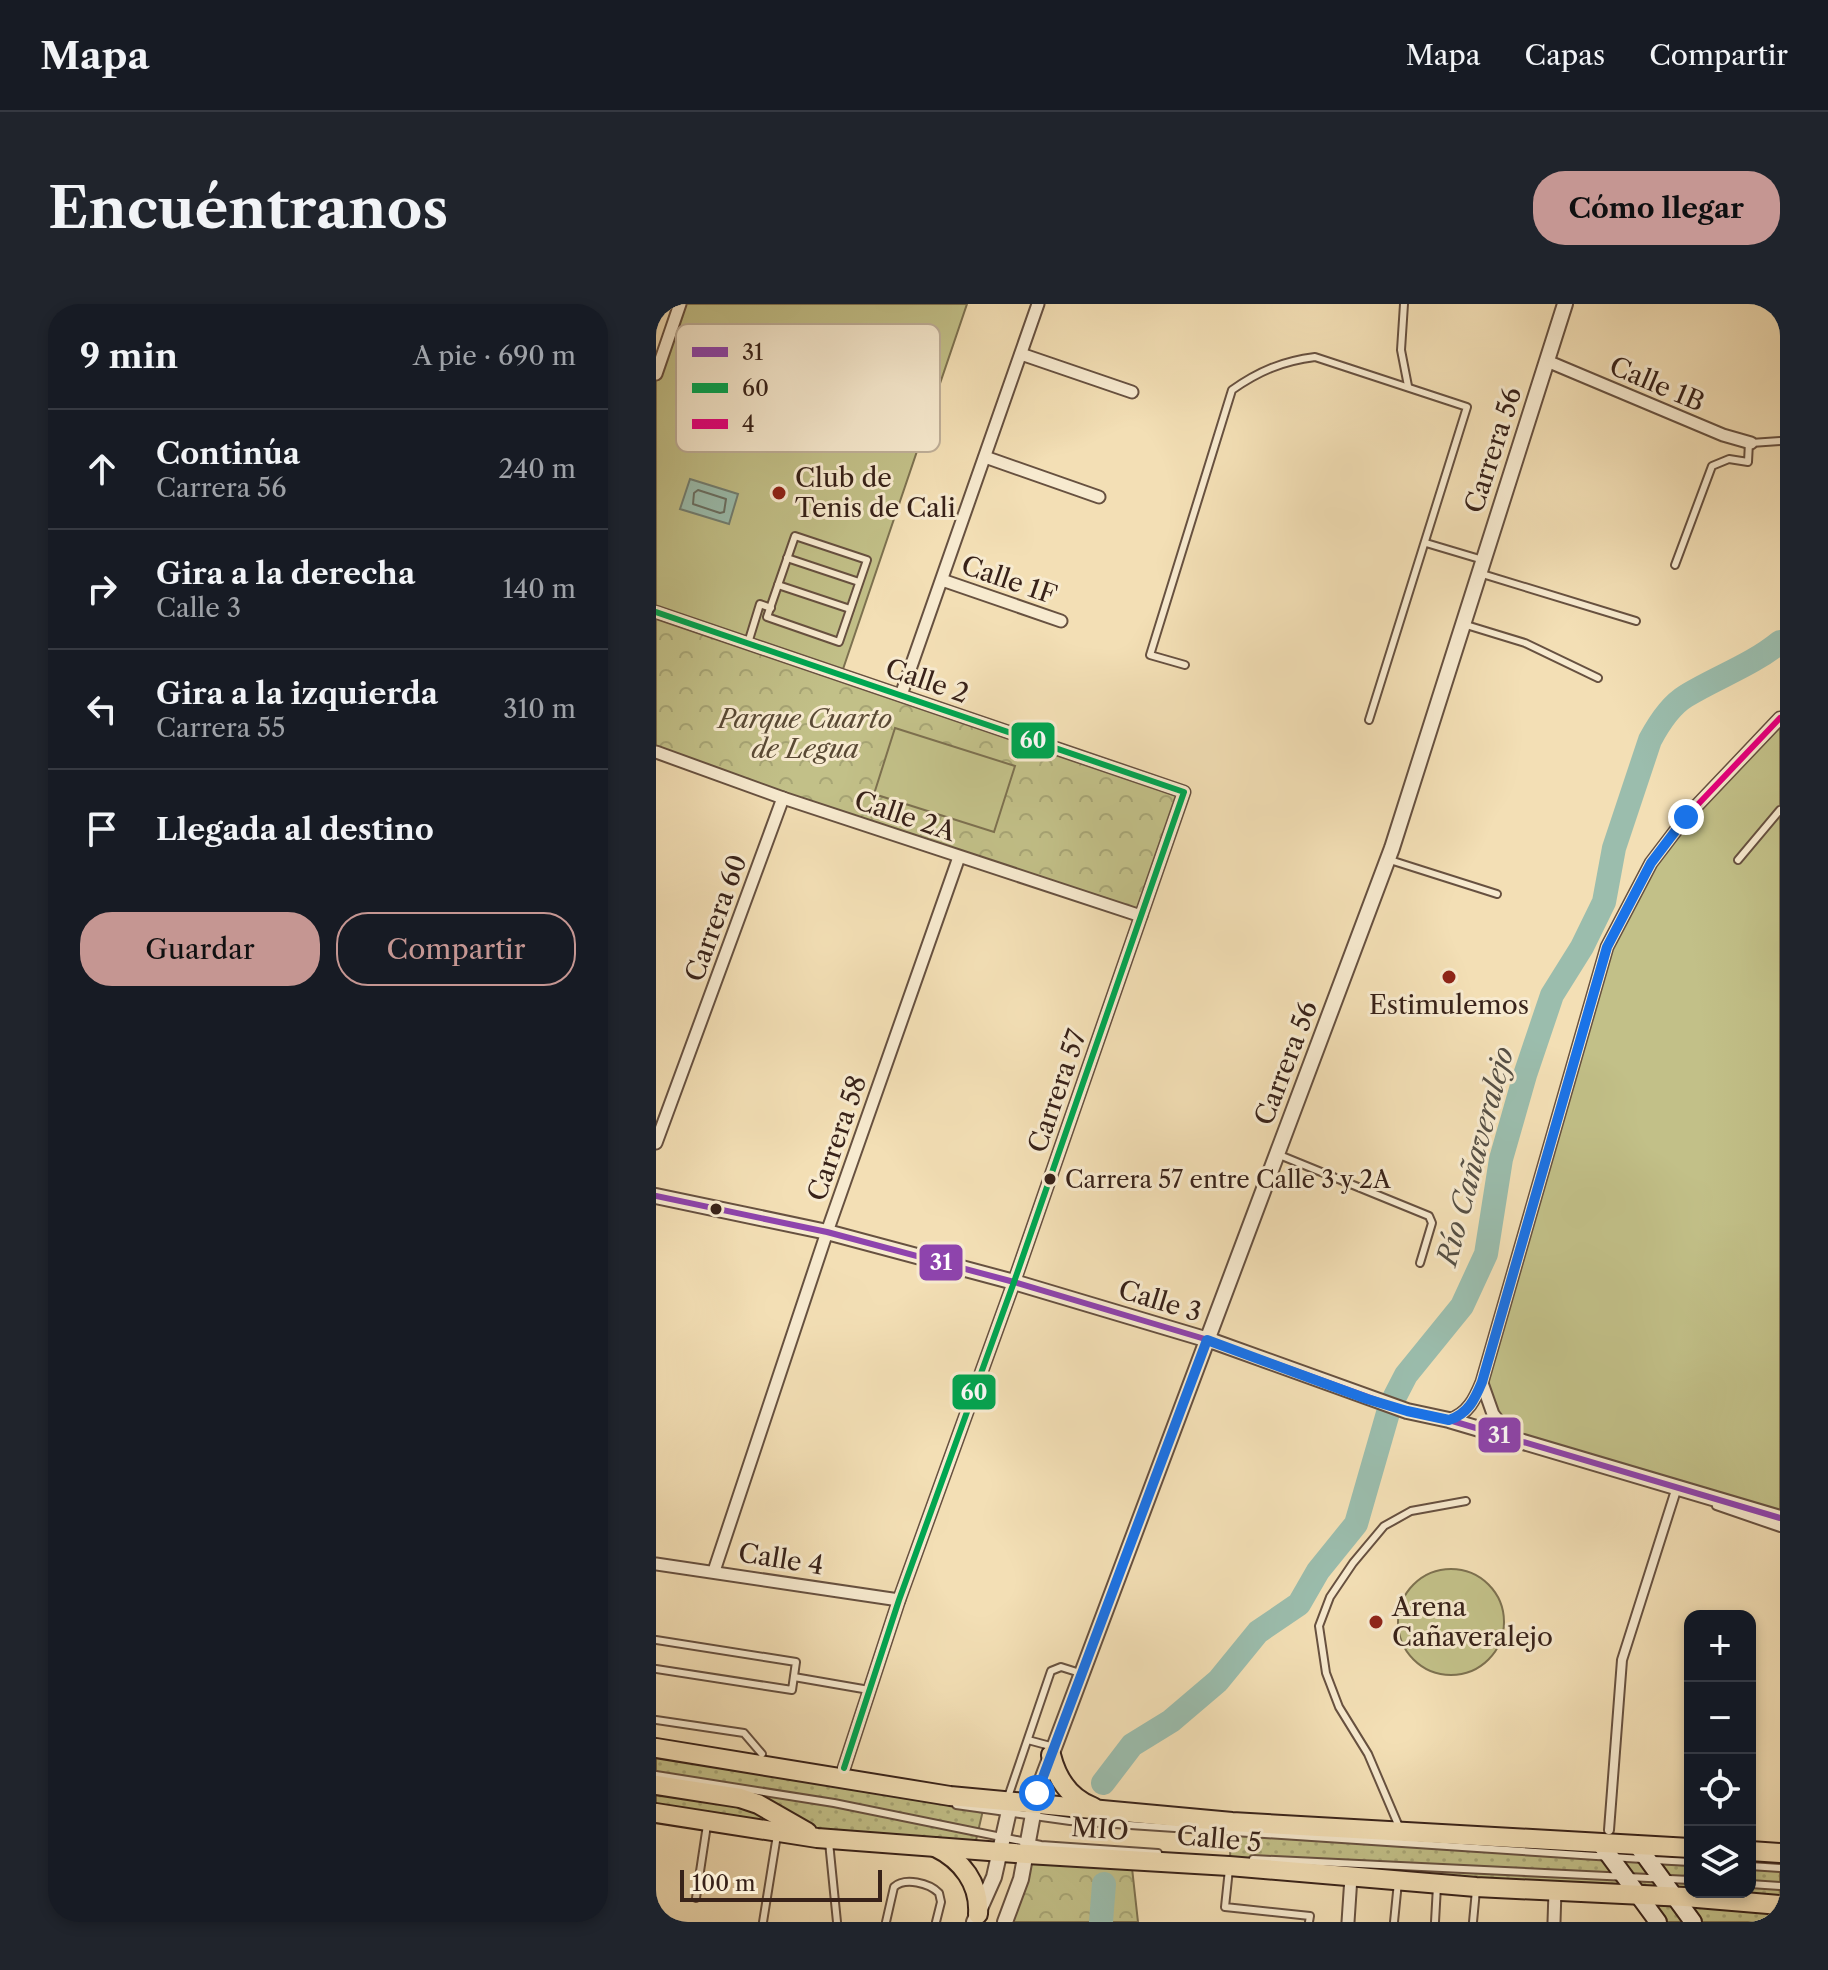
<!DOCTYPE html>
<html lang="es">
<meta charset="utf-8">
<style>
body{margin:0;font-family:"Libre Caslon Text",serif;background:#20242c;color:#f1f3f6}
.controls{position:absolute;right:24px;bottom:24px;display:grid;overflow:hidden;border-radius:16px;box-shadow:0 4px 12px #0003}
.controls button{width:72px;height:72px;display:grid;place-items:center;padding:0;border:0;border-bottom:2px solid #363941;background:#171b24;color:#f1f3f6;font:40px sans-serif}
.scale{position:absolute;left:24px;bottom:20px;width:202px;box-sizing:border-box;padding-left:8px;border:4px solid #382219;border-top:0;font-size:22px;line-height:28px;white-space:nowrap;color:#382219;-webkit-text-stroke:6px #f7eacf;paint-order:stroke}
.stop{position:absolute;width:24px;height:24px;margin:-18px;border:6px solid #1a73e8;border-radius:50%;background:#fff}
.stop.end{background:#1a73e8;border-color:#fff;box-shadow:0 2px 8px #0008}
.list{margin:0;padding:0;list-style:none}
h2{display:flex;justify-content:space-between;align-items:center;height:104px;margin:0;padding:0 32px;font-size:34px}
h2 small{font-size:26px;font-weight:400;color:#9ea1a6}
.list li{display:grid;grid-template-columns:52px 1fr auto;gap:24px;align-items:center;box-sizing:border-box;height:120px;padding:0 32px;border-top:2px solid #363941}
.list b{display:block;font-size:30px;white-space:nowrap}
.list p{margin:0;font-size:26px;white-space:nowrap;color:#9ea1a6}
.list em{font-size:26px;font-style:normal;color:#9ea1a6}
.actions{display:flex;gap:16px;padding:24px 32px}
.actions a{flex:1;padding:18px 0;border:2px solid #c59692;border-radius:32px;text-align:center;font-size:28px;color:#c59692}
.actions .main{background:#c59692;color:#111}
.icon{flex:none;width:44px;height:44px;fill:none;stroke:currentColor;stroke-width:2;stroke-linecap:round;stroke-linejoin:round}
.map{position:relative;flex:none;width:1124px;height:1618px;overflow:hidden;border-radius:32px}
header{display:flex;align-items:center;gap:48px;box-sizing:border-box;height:112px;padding:0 40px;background:#171b24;border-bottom:2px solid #363941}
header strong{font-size:38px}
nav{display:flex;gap:44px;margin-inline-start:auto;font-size:28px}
.intro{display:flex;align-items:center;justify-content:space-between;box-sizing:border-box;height:192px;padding:0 48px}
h1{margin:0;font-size:56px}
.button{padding:20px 36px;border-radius:32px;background:#c59692;color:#111;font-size:28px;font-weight:700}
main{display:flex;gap:48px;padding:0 48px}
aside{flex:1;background:#171b24;border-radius:32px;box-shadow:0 4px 12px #0003}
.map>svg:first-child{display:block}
</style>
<header>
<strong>Mapa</strong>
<nav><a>Mapa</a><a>Capas</a><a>Compartir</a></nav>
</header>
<div class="intro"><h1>Encuéntranos</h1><a class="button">Cómo llegar</a></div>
<main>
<aside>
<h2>9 min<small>A pie · 690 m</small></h2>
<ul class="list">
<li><svg class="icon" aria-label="ahead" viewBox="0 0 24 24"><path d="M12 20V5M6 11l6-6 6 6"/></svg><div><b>Continúa</b><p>Carrera 56</p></div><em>240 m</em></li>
<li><svg class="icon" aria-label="right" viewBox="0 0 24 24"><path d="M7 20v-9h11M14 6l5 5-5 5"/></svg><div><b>Gira a la derecha</b><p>Calle 3</p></div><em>140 m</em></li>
<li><svg class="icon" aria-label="left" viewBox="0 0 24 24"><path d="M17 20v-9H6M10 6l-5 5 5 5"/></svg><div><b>Gira a la izquierda</b><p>Carrera 55</p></div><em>310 m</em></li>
<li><svg class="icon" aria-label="arrive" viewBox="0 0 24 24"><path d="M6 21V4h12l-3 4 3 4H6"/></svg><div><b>Llegada al destino</b></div></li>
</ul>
<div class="actions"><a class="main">Guardar</a><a>Compartir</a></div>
</aside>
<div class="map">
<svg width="1124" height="1618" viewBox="0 0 1124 1618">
<defs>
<pattern id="grass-dots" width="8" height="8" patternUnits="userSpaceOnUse" patternTransform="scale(2)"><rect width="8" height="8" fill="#c2c088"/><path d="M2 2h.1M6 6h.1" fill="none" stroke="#a7a575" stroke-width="1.8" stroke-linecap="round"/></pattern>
<pattern id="forest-crowns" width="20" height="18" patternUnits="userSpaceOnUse" patternTransform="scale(2)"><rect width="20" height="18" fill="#c2c088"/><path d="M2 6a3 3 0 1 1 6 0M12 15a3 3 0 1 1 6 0" fill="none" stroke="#a7a575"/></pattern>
</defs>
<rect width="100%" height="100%" fill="#f3dfb5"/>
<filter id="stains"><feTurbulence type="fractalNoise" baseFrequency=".0025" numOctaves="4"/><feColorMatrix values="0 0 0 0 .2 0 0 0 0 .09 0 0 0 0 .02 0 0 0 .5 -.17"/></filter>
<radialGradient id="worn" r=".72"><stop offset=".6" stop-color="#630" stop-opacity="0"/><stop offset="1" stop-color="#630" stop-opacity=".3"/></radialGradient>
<g fill="url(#grass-dots)" stroke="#7d7150" stroke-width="2">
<path d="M0,1451L327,1506L318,1545L0,1509Z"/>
<path d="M575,1530L989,1556L981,1541L1034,1544V1588H1094V1547L1124,1549V1609L1113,1618H1002L981,1591L837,1584L696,1561L574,1554Z"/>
</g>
<g fill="url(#forest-crowns)" stroke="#7d7150" stroke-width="2">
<path d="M0,308L528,488L485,612L0,448Z"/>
<path d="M371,1550L475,1555L482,1618H349Z"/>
</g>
<g fill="#c2c088" stroke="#7d7150" stroke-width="2">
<path d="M24,0H311L185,371L0,308V70Z"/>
<path d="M1124,414V1214L857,1135L846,1123L826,1078L951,643L995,558Z"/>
<path d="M239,424L359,462L338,528L218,490Z"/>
<circle cx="795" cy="1318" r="53"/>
</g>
<path fill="#9bbdad" stroke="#737f72" stroke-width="2" d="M34,175L82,190L73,220L24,205Z"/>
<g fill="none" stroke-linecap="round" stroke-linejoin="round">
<path stroke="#6a7063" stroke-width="2" d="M42,186L70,195L68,208L64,209L37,200L38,189Z"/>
<g stroke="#9bbdad" stroke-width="24">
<path d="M447,1479L476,1441L515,1417L562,1377L602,1328L643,1300L662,1267L700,1220L734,1102L750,1071L806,1002L830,950L845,855L869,771L896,691L926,643L948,598L958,544L994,436C1002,421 1015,401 1030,392C1061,373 1096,361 1124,338"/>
<path d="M445,1618L448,1580"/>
</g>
<defs>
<g id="service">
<path d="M748,0L745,46L752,82"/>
<path d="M1095,139L1124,137"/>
<path d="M139,232L211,256L183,338L111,313Z"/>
<path d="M770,239L827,256"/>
<path d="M131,254L203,278"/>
<path d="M1019,261L1056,162L1073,155L1092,158L1093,138"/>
<path d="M823,269L980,317"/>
<path d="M122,281L194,305"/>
<path d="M807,320L869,339L942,374"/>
<path d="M92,339L104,300L115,304"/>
<path d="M529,361L494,351L576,86C603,67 627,57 659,53L811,103L713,416"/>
<path d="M734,556L841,590"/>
<path d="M1082,556L1124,506"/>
<path d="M621,850L773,912L776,919L764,959"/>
<path d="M1060,1202L1124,1224"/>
<path d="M0,1336L140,1358L136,1386L0,1365"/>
<path d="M138,1373L213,1386"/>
<path d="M0,1416L88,1429L106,1450"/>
<path d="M372,1436L398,1443"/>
<path d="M0,1471L178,1499L385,1541L502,1549"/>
<path d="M352,1493L395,1367L405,1363L424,1369"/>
<path d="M300,1501L414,1517L986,1555"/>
<path d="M744,1525L712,1450L683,1403L670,1369L663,1322L674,1293L697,1259L728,1222L755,1207L810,1197"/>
<path d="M173,1538L181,1618"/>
<path d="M597,1555L1034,1576"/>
<path d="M998,1556L1034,1558"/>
<path d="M1094,1562L1124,1564"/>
<path d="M573,1565L569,1603L654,1612L653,1618"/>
<path d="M1094,1580L1124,1582"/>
<path d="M40,1594L51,1521"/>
<path d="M107,1618L121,1531"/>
<path d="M230,1618L238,1583C249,1573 273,1579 283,1589L285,1598L280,1618"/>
<path d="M738,1618L742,1578"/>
<path d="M779,1618L781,1582"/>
<path d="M817,1618L820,1586"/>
</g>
<path id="pedestrian" d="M953,1526L966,1356L1021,1183"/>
<g id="minor">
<path d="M365,50L476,88"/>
<path d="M891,57L1067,131L1095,139"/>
<path d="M0,70L24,0"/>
<path d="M329,153L443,193"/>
<path d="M286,276L405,317"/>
<path d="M0,308L528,488L358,978L243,1296L188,1464"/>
<path d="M245,391L382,0"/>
<path d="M0,448L127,494L485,612"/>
<path d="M0,839L127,494"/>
<path d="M826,1079L837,1110L855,1133"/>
<path d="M793,1116C812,1110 819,1095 826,1078L951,643L995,559L1030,513L1124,414"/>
<path d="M0,1260L243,1296"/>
<path d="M58,1267L171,928L303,553"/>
<path d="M692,1618L695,1573"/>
<path d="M898,1618L899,1587"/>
</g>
<g id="tertiary">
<path d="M0,892L171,928L358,978L559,1038L751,1107L793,1116L1124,1214"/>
<path d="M318,1618L338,1573L355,1498"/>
<path d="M349,1618L365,1575L381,1489L736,544L909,0"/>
</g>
<g id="secondary">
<path d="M944,1539L1002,1618"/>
<path d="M981,1541L1037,1618"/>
</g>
<g id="primary">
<path d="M0,1444L294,1492L576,1518L1034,1544"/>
<path d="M395,1451C401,1475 413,1494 437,1503"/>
<path d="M0,1481L84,1494L102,1500L151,1528"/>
<path d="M0,1509L161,1534L371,1550L573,1562L820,1583L1029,1593L1124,1601"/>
<path d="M279,1543C306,1556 324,1580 322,1610"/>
<path d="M1094,1547L1124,1549"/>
</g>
</defs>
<use href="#service" stroke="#675140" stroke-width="10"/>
<use href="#pedestrian" stroke="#675140" stroke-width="12"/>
<use href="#minor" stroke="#675140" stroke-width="15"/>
<use href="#tertiary" stroke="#675140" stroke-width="18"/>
<use href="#secondary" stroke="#382219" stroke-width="20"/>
<use href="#primary" stroke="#382219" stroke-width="22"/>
<use href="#service" stroke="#f7eacf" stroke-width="6"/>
<use href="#pedestrian" stroke="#f7eacf" stroke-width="8"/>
<use href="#minor" stroke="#f7eacf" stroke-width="11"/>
<use href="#tertiary" stroke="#f7eacf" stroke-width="14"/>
<use href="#secondary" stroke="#f7eacf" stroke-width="16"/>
<use href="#primary" stroke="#f3dfb5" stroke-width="18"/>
<defs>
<path id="bus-1" d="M0,892L171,928L358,978L559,1038L751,1107L793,1116L1124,1214"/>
<path id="bus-2" d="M0,308L528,488L358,978L243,1296L188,1464"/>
<path id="bus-3" d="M793,1116C812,1110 819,1095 826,1078L951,643L995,559L1030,513L1124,414"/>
</defs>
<use href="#bus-1" stroke="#f7eacf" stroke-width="12"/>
<use href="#bus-2" stroke="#f7eacf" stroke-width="12"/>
<use href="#bus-3" stroke="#f7eacf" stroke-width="12"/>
<use href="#bus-1" stroke="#8e44ad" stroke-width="6"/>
<use href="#bus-2" stroke="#00a651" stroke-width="6"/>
<use href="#bus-3" stroke="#e5007d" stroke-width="6"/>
</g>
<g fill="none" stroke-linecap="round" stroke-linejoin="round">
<path stroke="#1a73e8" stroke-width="10" d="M381,1489L551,1036L711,1095L751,1107L793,1116C812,1110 819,1095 826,1078L951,643L995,559L1030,513"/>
</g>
<g fill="#8f2418" stroke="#f7eacf" stroke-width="3">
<circle cx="123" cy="189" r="8"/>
<circle cx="793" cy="673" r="8"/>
<circle cx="720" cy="1318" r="8"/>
</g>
<g fill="#382219" stroke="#f7eacf" stroke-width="3">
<circle cx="394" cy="875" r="7"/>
<circle cx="60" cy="905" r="7"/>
</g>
<g text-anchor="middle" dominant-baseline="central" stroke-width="6" stroke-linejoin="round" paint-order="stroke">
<g font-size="24" fill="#382219" stroke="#f7eacf" text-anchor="start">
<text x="409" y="875">Carrera 57 entre Calle 3 y 2A</text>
</g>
<g font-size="26" fill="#382219" stroke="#f7eacf">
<text transform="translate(1001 80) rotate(23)">Calle 1B</text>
<text transform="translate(837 146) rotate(-72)">Carrera 56</text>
<text transform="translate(353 276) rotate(19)">Calle 1F</text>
<text transform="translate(271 377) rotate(19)">Calle 2</text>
<text transform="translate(249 512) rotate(19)">Calle 2A</text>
<text transform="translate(60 614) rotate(-70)">Carrera 60</text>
<text transform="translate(630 759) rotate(-69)">Carrera 56</text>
<text transform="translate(401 787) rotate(-71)">Carrera 57</text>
<text transform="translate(181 834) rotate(-71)">Carrera 58</text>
<text transform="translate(504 997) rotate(17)">Calle 3</text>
<text transform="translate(125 1255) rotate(9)">Calle 4</text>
<text transform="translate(444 1525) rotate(4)">MIO</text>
<text transform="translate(563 1535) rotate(5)">Calle 5</text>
</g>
<g font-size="26" fill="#382219" stroke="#f7eacf" text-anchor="start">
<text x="139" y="174">Club de<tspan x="139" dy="30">Tenis de Cali</tspan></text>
<text x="793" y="701" text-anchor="middle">Estimulemos</text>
<text x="736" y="1303">Arena<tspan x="736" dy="30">Cañaveralejo</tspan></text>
</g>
<g font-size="26" font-style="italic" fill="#5a4a35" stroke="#f7eacf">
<text x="149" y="415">Parque Cuarto<tspan x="149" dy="30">de Legua</tspan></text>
</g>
<g font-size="28" font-style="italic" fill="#565045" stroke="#f7eacf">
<text transform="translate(819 852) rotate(-75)">Río Cañaveralejo</text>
</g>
</g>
<rect x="20" y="20" width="264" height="128" rx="12" fill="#f7eacf" stroke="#beae98" stroke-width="2"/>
<rect x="36" y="43" width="36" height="10" fill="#8e44ad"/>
<rect x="36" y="79" width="36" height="10" fill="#00a651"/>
<rect x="36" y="115" width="36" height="10" fill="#e5007d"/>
<g font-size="22" fill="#382219">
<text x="86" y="56">31</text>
<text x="86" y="92">60</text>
<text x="86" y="128">4</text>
</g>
<g stroke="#f7eacf" stroke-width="3">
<rect x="354" y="417" width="46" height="39" rx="8" fill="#00a651"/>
<rect x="262" y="939" width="46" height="39" rx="8" fill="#8e44ad"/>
<rect x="295" y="1069" width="46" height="38" rx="8" fill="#00a651"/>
<rect x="821" y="1112" width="45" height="38" rx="8" fill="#8e44ad"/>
</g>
<g font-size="22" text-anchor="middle" font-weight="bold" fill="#fff">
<text x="377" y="444">60</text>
<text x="285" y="966">31</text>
<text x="318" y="1096">60</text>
<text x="843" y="1139">31</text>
</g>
<rect width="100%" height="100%" filter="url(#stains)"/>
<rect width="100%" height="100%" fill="url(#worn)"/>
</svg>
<div class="controls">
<button>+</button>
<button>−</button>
<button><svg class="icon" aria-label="locate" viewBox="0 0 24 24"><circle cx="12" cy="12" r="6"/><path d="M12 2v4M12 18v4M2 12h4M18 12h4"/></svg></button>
<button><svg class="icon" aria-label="layers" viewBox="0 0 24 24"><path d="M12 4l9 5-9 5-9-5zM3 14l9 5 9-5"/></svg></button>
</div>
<div class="scale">100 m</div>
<div class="stop" style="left:381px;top:1489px"></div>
<div class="stop end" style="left:1030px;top:513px"></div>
</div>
</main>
